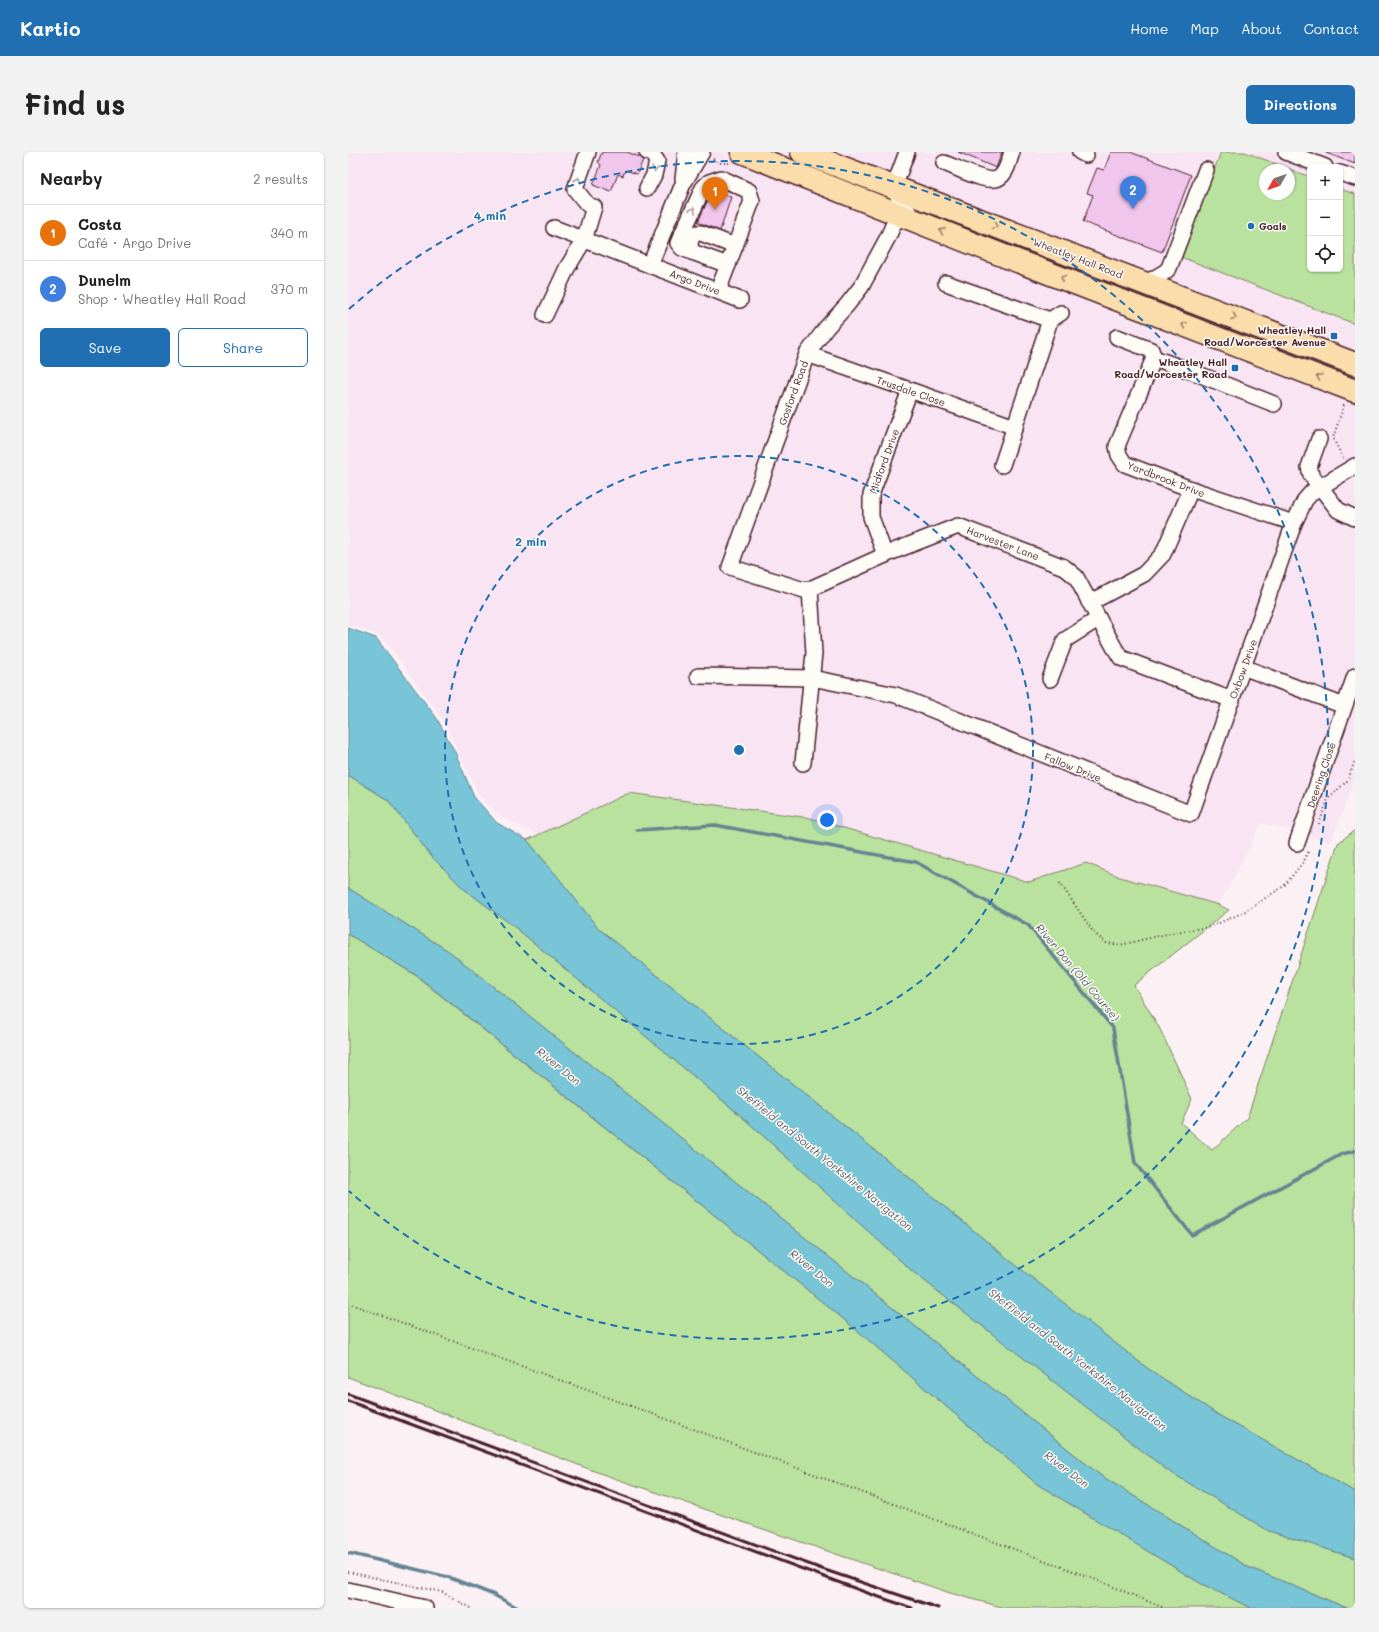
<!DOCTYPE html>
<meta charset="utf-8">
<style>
body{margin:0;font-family:Mali,sans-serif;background:#f2f2f2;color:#222}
.controls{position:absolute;right:12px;top:12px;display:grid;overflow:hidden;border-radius:6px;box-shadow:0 1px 3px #0004}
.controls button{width:36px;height:36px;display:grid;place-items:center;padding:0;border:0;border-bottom:1px solid #e0e0e0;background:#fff;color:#222;font:20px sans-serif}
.compass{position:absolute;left:911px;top:12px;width:36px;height:36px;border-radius:50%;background:#fff;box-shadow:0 1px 3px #0004;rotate:230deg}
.you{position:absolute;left:479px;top:668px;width:14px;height:14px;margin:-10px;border:3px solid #fff;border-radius:50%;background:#1a73e8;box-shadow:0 0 0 6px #1a73e833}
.badge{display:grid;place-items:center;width:26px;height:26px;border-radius:50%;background:#1f6fb2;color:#fff;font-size:13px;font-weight:700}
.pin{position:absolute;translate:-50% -33px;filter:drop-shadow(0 1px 2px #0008)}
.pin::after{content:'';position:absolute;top:21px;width:14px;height:12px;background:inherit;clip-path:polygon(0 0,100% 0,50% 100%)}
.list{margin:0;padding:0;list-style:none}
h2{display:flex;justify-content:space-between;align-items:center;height:52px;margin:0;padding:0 16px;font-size:17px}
h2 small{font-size:13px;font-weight:400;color:#767676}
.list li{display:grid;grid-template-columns:26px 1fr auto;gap:12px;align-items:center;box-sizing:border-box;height:56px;padding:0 16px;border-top:1px solid #e0e0e0}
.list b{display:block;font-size:15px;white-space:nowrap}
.list p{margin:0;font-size:13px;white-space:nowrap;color:#767676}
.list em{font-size:13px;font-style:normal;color:#767676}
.actions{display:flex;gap:8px;padding:12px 16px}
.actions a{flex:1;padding:9px 0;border:1px solid #1f6fb2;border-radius:6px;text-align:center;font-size:14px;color:#1f6fb2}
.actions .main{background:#1f6fb2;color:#fff}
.icon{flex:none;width:22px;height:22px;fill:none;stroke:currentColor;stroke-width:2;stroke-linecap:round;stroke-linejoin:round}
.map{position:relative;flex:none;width:1007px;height:1456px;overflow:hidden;border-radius:6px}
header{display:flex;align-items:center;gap:24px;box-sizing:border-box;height:56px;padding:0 20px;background:#1f6fb2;color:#fff}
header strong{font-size:19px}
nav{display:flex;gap:22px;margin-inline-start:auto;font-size:14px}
.intro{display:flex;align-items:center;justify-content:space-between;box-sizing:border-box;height:96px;padding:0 24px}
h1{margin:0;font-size:28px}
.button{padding:10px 18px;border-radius:6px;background:#1f6fb2;color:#fff;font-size:14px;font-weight:700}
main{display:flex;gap:24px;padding:0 24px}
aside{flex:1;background:#fff;border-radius:6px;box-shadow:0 1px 3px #0004}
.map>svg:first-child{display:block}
</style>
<header>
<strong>Kartio</strong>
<nav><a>Home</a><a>Map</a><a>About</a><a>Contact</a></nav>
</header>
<div class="intro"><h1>Find us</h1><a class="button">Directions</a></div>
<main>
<aside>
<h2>Nearby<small>2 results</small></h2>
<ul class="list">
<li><span class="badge" style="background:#e8710a">1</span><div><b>Costa</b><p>Café · Argo Drive</p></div><em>340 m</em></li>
<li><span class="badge" style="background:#3f7fe0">2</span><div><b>Dunelm</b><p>Shop · Wheatley Hall Road</p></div><em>370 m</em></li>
</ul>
<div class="actions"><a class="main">Save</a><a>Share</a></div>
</aside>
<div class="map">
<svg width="1007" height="1456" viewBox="0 0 1007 1456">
<rect width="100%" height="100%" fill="#fbf1f5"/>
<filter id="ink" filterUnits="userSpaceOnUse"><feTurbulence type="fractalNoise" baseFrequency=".025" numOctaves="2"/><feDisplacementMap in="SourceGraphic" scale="8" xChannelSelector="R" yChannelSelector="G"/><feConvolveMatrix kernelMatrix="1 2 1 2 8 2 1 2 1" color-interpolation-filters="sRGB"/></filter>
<g filter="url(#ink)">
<path fill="#f8e4f3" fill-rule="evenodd" d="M0,0H1007V627L983,690L914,671L871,753L772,725L738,711L681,730L462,666L282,641L192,683L153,665L131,643L95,568L34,484L0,473ZM962,15H992V117H962ZM917,18H941V42H917Z"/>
<g fill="#b9e29e" stroke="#828064" fill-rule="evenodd">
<path d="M873,0H897L962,25V117H992V37L1007,42V172L833,105ZM917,18H941V42H917Z"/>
<path d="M0,623L40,648L84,705L116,737L168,776L392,963L564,1119L819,1318L921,1379L1007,1406V1456H999L900,1415L752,1323L102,800L0,736Z"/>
<path d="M281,641L462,666L681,730L738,711L772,725L871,753L881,758L786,833L812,877L844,947L833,971L864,998L899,966L990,691L1007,678V1340L872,1264L799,1216L660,1107L563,1027L250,776L209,724L179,688Z"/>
<path d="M0,782L67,823L498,1169L689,1332L852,1431L903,1456H657L602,1441L254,1322L0,1225Z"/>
</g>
<g fill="#78c5d7" stroke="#668392">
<path d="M0,476L28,486L88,565L107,600L126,645L149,671L179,688L209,724L250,776L563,1027L660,1107L799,1216L872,1264L1007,1340V1406L921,1379L819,1318L564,1119L392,963L168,776L116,737L84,705L40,648L0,623Z"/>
<path d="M0,736L102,800L752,1323L900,1415L999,1456H903L852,1431L689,1332L498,1169L68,823L0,782Z"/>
</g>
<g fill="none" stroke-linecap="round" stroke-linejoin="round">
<g stroke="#668392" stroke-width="3.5">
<path d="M289,678L367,673L568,710L680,773L765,876L787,1011L844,1083L994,1002L1007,999"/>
<path d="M0,1401L100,1425L146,1443L170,1456"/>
</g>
</g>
<g fill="#f1c6ed" stroke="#4a1f2b">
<path d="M254,0H279L292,5L295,8L289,22L277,18L275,24L270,22L263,40L245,33L253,13L250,10Z"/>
<path d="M610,0H654L648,16Z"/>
<path d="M763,0H782L843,23L814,100L735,70L745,43L739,41L749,16L756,18Z"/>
<path d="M978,0H1007V12L978,1Z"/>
<path d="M365,38L383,45L372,79L350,70L363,41Z"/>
</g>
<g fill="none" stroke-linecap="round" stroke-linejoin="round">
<defs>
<g id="minor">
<path d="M559,0L546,35C551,48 558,58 567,68"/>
<path d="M732,0L738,3"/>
<path d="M938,0L977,15"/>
<path d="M596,11C608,15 642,34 652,25C659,20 661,8 664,0"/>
<path d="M992,21L1007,26"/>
<path d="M335,27L338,0"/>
<path d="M299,36L306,23L309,9L304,2L299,0"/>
<path d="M239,52L227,37L240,0"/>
<path d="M550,62L540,85L513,135L499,153L478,176L459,202L382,415L456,438L462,437L546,399L610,374L716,415L728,425L766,495L773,506L884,548"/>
<path d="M206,76L392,148"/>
<path d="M344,100L334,96L330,91L355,36L361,30L373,26L401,39L404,49L370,139"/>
<path d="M302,113L335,32L354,0"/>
<path d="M380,113L344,100C340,92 343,79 353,81L387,94"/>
<path d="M598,131L702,168"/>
<path d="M798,131L817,120L821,116L858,18"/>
<path d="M197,163L219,116L236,88L246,55"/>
<path d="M769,185L803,198L806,206"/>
<path d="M459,202L667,275"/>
<path d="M926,252L840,218L806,206L769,294L771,303L777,312L843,337L946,371"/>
<path d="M971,287L961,315L963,323L990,358L1007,366"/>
<path d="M654,313L702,168L713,161"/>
<path d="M537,403L523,365V343L562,238"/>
<path d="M741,450L751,446L796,422L815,402L843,337"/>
<path d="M895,515L996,554"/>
<path d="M350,524L464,526L548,543L843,662L946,371L957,348L964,340L1007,314"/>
<path d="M702,527L717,488L750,467"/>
<path d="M455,611L466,501L462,437"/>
<path d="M949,691L1007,524"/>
<path d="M0,1438L77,1456"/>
</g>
<g id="highway">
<path d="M394,0L633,95L1007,239"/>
<path d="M454,0L1007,212"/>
</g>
</defs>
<use href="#minor" stroke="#4a1f2b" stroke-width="18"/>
<use href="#highway" stroke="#4a1f2b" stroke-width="25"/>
<g stroke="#4a1f2b" stroke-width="2" stroke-dasharray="1 3" stroke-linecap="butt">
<path d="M365,7L373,11H381"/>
<path d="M995,306L985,286L996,253"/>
<path d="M971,672L980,647L1000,628L1007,608"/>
<path d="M712,731L746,781L758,791L772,793L827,780L862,775L894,761L936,734L956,709L961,698"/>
<path d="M0,1151L294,1258L754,1430L816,1456"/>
<path d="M0,1420L94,1440L123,1456"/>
</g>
<use href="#minor" stroke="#fdfcf7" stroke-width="15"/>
<use href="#highway" stroke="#fbddab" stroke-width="22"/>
<g stroke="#4a1f2b" stroke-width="3">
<path d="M0,1242L474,1417L590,1456"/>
<path d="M0,1249L525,1443L564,1456"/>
</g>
</g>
<defs><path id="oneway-chevron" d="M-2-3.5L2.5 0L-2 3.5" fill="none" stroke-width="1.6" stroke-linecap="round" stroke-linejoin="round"/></defs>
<g stroke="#ac999b">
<use href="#oneway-chevron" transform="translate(307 17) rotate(104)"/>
<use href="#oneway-chevron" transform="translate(230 28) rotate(-71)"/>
<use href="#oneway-chevron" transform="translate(345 58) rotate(-66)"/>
</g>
<g stroke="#a27e6b">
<use href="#oneway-chevron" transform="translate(647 74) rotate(21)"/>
<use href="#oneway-chevron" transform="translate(594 79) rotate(-158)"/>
<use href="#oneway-chevron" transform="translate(715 126) rotate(-159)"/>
<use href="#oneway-chevron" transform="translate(886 165) rotate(21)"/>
<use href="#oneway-chevron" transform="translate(836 173) rotate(-159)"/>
<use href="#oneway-chevron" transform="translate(971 225) rotate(-159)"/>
</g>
</g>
<g fill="none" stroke="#1f6fb2" stroke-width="2" stroke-dasharray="7 5">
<circle cx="391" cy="598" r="294"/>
<path d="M1 157A589 589 0 1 1 1 1039"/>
</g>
<g fill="#1f6fb2" stroke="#fdfcf7" stroke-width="1.5">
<circle cx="903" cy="74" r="4"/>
<rect x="982" y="180" width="8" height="8" rx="2"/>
<rect x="883" y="212" width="8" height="8" rx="2"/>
</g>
<g text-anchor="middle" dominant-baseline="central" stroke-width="3" stroke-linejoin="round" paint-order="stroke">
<g font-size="10" font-weight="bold" fill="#4a1f2b" stroke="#fdfcf7" text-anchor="end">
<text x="911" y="74" text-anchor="start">Goals</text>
<text x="978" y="178">Wheatley Hall<tspan x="978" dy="12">Road/Worcester Avenue</tspan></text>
<text x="879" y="210">Wheatley Hall<tspan x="879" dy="12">Road/Worcester Road</tspan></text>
</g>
<g font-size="10" fill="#4a1f2b" stroke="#fdfcf7">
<text transform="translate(730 106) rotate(21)">Wheatley Hall Road</text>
<text transform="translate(347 130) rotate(21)">Argo Drive</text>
<text transform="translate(563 239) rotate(19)">Trusdale Close</text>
<text transform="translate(445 241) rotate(-70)">Gosford Road</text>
<text transform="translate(536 309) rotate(-70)">Midford Drive</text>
<text transform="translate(818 327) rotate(21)">Yardbrook Drive</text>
<text transform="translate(655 391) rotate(21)">Harvester Lane</text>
<text transform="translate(895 517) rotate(-70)">Oxbow Drive</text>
<text transform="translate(725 615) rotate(22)">Fallow Drive</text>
<text transform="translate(973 623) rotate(-71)">Deering Close</text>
</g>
<g font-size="11" font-style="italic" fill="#5a5967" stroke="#fdfcf7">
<text transform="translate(730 820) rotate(50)">River Don (Old Course)</text>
<text transform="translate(211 914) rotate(39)">River Don</text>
<text transform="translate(477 1006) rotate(39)">Sheffield and South Yorkshire Navigation</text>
<text transform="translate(464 1116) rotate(39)">River Don</text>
<text transform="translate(730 1207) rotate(38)">Sheffield and South Yorkshire Navigation</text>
<text transform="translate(719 1317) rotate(37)">River Don</text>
</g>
</g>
<circle cx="391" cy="598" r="6" fill="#1f6fb2" stroke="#fdfcf7" stroke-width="2"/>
<g font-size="12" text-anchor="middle" font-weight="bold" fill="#1f6fb2" stroke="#fdfcf7" stroke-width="3" stroke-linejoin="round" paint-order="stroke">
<text x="142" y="68">4 min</text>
<text x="183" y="394">2 min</text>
</g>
</svg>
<div class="controls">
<button>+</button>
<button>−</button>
<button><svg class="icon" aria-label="locate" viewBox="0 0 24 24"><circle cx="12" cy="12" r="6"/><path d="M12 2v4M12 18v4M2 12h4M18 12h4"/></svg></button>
</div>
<svg class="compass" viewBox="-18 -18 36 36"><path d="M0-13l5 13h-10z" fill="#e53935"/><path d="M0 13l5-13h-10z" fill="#767676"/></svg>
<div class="you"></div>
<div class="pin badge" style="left:367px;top:58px;background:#e8710a">1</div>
<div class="pin badge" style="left:785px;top:57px;background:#3f7fe0">2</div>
</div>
</main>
